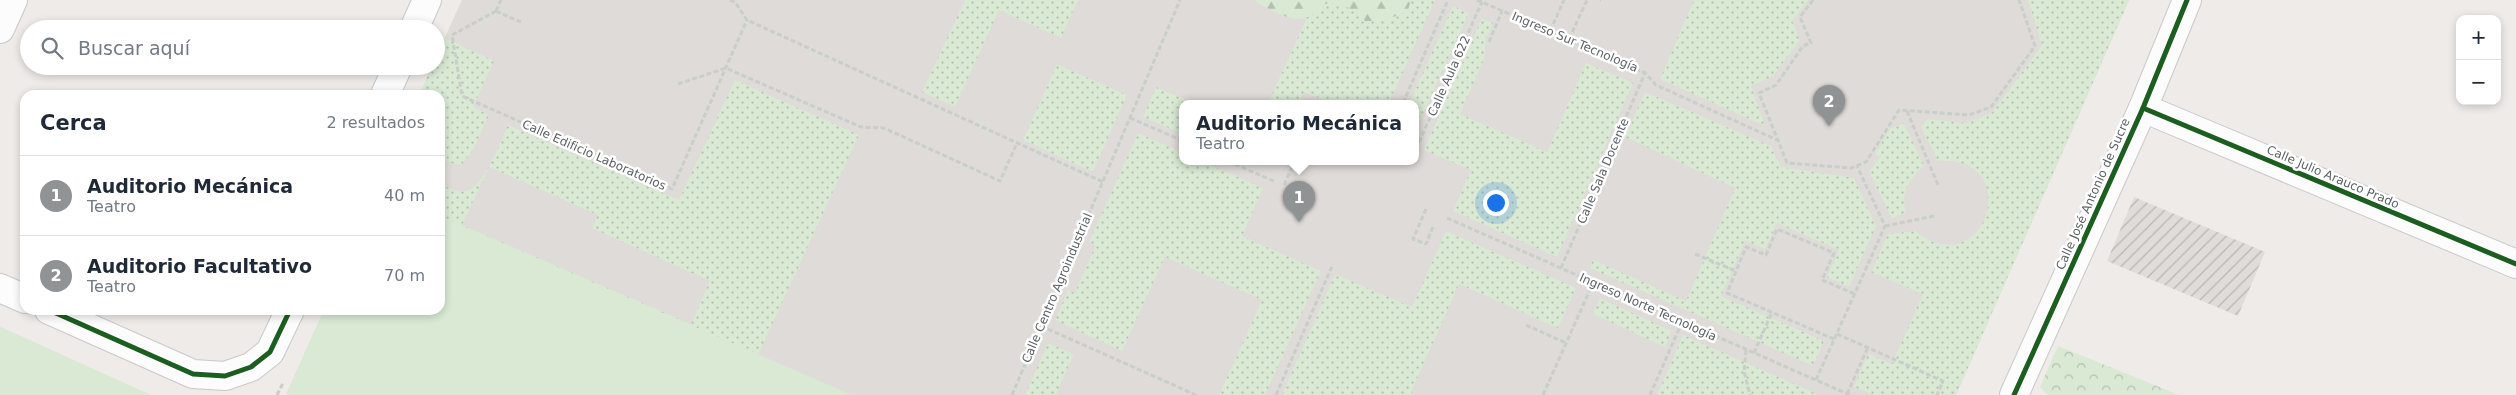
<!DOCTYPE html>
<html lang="es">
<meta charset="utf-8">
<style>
body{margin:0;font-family:"DejaVu Sans",sans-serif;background:#f2f2f3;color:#1f2937}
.controls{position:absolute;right:15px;top:15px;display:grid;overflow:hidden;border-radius:10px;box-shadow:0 2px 8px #0003}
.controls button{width:45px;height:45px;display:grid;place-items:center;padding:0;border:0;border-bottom:1px solid #e0e1e3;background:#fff;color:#1f2937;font:25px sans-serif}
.you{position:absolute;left:1495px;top:202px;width:18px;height:18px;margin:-12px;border:4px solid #fff;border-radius:50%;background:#1a73e8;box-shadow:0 0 0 8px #1a73e833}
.badge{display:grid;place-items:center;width:32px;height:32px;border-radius:50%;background:#909394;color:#fff;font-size:16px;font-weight:700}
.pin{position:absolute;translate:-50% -41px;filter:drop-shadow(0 1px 2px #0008)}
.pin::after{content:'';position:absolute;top:26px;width:18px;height:15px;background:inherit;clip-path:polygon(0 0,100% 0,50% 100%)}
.popup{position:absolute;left:1179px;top:100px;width:240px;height:65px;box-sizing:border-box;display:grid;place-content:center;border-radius:10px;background:#fff;filter:drop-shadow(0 1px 4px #0005);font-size:16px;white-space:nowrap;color:#747a83}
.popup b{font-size:19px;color:#1f2937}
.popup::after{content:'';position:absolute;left:50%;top:100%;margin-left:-10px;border:10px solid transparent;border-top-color:#fff}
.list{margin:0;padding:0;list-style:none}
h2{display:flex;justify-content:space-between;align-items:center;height:65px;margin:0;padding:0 20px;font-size:21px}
h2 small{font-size:16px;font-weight:400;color:#747a83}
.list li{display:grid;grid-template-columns:32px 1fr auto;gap:15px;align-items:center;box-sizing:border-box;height:80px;padding:0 20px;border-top:1px solid #e0e1e3}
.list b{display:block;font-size:19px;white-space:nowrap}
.list p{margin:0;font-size:16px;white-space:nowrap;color:#747a83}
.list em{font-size:16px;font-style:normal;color:#747a83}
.icon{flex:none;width:28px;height:28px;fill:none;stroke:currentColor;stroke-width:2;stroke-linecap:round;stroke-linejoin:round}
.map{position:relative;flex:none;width:2516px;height:395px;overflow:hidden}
.search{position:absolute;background:#fff;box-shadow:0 2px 8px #0003;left:20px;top:20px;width:425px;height:55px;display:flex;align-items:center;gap:12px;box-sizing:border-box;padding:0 18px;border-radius:28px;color:#747a83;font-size:19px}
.panel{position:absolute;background:#fff;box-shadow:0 2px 8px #0003;left:20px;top:90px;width:425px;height:225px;border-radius:15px}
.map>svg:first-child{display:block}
</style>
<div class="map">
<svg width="2516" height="395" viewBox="0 0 2516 395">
<defs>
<pattern id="industrial-furrows" width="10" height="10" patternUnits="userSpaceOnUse" patternTransform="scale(1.25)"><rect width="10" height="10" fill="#dfdcd9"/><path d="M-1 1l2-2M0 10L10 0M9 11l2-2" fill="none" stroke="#b8b6b4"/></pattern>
<pattern id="grass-dots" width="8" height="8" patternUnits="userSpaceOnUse" patternTransform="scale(1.25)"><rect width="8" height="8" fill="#d9e9d3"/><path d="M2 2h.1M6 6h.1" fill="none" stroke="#b3c0af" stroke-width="1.8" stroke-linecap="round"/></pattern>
<pattern id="forest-firs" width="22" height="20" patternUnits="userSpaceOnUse" patternTransform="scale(1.25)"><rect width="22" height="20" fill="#d9e9d3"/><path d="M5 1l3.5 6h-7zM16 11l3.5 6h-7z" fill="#b3c0af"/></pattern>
<pattern id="park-crowns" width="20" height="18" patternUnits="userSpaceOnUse" patternTransform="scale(1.25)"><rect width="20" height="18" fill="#d9e9d3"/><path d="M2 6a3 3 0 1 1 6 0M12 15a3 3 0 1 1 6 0" fill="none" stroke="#b3c0af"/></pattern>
</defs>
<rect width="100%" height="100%" fill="#eeebe8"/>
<path fill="url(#industrial-furrows)" d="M2134,197L2265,252L2238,316L2107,261Z"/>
<path fill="#dfdbd8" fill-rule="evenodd" d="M462,0H2129L1956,395H286L324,310H440V95L436,57ZM1183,103H1415V161H1183Z"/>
<g fill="url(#grass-dots)" fill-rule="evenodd">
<path d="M965,0H1078L1061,38L999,10L955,107L922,92Z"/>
<path d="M1261,0H1435L1389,103H1331L1304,92L1299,103H1268L1306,20Z"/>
<path d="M1694,0H1808L1792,21L1800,40L1773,76L1751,86L1765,126L1660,79Z"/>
<path d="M2028,0H2129L1956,395H1874L1854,387L1868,354L1892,364L1923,294L1871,272L1888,234L1915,231C1986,287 2026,154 1938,161L1921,127L1923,123L1928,119L1966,123L1992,113L2042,45Z"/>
<path d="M1453,6L1469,13L1415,131V103H1409Z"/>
<path d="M1482,18L1493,23L1486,39L1484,59L1460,114L1547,152L1586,63L1633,83L1557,257L1453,211L1471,170L1424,150Z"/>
<path d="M445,38L494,61L473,107L489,115L472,152L462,164H454L440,158V95H419L432,66H436V57Z"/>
<path d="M1057,64L1127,95L1093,172L1023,140Z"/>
<path d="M735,80L859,135L758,355L736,395L440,258V184C448,187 457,193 466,191C484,187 501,140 508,125L679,200ZM489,167L598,215L592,228L710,281L691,324L462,225Z"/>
<path d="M1156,87L1193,103H1183V134L1143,117Z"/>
<path d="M1645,92L1771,146L1781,167L1854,178L1876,226L1849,287L1827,277L1839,250L1777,223L1765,249L1745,241L1721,296L1824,341L1813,366L1590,268L1593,260L1686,301L1735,188L1625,137Z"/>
<path d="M1904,123L1924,166C1910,178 1900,193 1906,212L1892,219L1869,172L1879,157L1875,153L1890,129Z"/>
<path d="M1138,133L1183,153V161H1201L1263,188L1242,236L1321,271L1265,395H1219L1262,300L1165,257L1122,351L1055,320L1068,290L1075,293L1095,246L1089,242Z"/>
<path d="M1446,231L1576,288L1558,328L1459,284L1411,392L1416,395H1282L1335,274L1412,307Z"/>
<path d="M1600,298L1672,331L1665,347L1593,314Z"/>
<path d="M1683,335L1819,395H1657Z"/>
<path d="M1048,343L1074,354L1056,395H1025Z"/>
</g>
<path fill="url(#forest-firs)" d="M1256,0H1412L1406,12L1383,21H1365C1351,8 1343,2 1324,4C1302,31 1283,15 1257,3Z"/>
<path fill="url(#park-crowns)" d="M2058,346L2179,395H2048L2040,387Z"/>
<g fill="#d9e9d3">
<path d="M440,216L852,395H286L324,310H440Z"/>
<path d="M0,327L3,328L151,395H0Z"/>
</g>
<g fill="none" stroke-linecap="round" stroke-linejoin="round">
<defs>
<g id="minor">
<path d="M0,29L13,0"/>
<path d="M414,29L427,0"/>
<path d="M385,95L398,66"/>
<path d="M2143,108L2516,264"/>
<path d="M0,288L25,299"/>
<path d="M49,310L193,374L225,376L251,367L270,352L290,310"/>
<path d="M2014,395L2143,108L2187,0"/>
</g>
</defs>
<use href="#minor" stroke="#c9c9c9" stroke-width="30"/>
<g stroke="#c8ceca" stroke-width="3" stroke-dasharray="5 2.5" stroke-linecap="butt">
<path d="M730,0L735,2L747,20L1103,182"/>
<path d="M1477,0L1645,73L1656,85L1777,140"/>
<path d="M1600,0H1601"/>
<path d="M1813,0L1800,17L1811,43L1803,46L1776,85L1759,93L1787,163L1851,168L1866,162L1899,110L1969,115L1991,107L2035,46L2019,0"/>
<path d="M496,11L452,35L462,96L672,189L747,20"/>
<path d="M496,11L521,22"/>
<path d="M496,11L501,0"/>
<path d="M1550,31L1564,0"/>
<path d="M1569,39L1587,0"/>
<path d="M1489,42L1502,11"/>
<path d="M678,84L726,68L861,127L884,128L1000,181L1017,143"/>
<path d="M1403,103L1448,0"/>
<path d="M1907,111L1938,185"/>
<path d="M1130,118L1183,141"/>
<path d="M1416,149L1482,2"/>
<path d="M1228,161L1276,182"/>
<path d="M1311,165L1313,161"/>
<path d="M1284,185L1295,161"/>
<path d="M1426,209L1413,239L1426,244L1433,227"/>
<path d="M1447,218L1850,395"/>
<path d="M1885,226L1934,216"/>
<path d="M1695,254L1736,271"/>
<path d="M1561,268L1645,73"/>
<path d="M1526,325L1566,343"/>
<path d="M1041,326L1196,395"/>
<path d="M1837,334L1943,381L1937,395"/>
<path d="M1834,339L1727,293L1746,247L1766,255L1777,229L1834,253L1822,280L1855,294"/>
<path d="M1746,350L1744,371L1750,395"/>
<path d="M1754,353L1772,312"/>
<path d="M1816,380L1885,226L1857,166"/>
<path d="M1847,394L1868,347"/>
<path d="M277,395L283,383"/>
<path d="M1012,395L1180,0"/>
<path d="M1276,395L1333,264"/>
<path d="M1543,395L1593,283"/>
<path d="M1650,395L1682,322"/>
</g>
<use href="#minor" stroke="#fcfcfc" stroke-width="28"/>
<defs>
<g id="cycleway">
<path d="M2143,108L2516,264"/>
<path d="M49,310L193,374L225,376L251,367L270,352L290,310"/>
<path d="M2014,395L2143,108L2187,0"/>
</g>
</defs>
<use href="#cycleway" stroke="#fff" stroke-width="8"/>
<use href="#cycleway" stroke="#1b5e20" stroke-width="5"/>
</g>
<g text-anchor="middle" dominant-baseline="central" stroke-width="5" stroke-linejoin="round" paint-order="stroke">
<g font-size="12" fill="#5d6366" stroke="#fff">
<text transform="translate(1575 42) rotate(23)">Ingreso Sur Tecnología</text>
<text transform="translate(1449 76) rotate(-66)">Calle Aula 622</text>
<text transform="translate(594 155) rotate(24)">Calle Edificio Laboratorios</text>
<text transform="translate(1603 171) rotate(-67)">Calle Sala Docente</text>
<text transform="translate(2333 177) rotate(23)">Calle Julio Arauco Prado</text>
<text transform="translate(2093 194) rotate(-66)">Calle José Antonio de Sucre</text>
<text transform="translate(1057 288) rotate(-67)">Calle Centro Agroindustrial</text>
<text transform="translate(1648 307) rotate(24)">Ingreso Norte Tecnología</text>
</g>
</g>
</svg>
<div class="controls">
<button>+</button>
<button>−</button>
</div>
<div class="you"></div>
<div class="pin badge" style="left:1299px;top:222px">1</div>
<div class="popup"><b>Auditorio Mecánica</b>Teatro</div>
<div class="pin badge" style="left:1829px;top:126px">2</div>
<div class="search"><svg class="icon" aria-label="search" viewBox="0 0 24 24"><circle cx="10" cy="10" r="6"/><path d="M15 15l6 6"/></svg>Buscar aquí</div>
<section class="panel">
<h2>Cerca<small>2 resultados</small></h2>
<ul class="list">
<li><span class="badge">1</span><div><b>Auditorio Mecánica</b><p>Teatro</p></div><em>40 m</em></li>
<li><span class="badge">2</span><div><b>Auditorio Facultativo</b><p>Teatro</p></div><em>70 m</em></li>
</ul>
</section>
</div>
